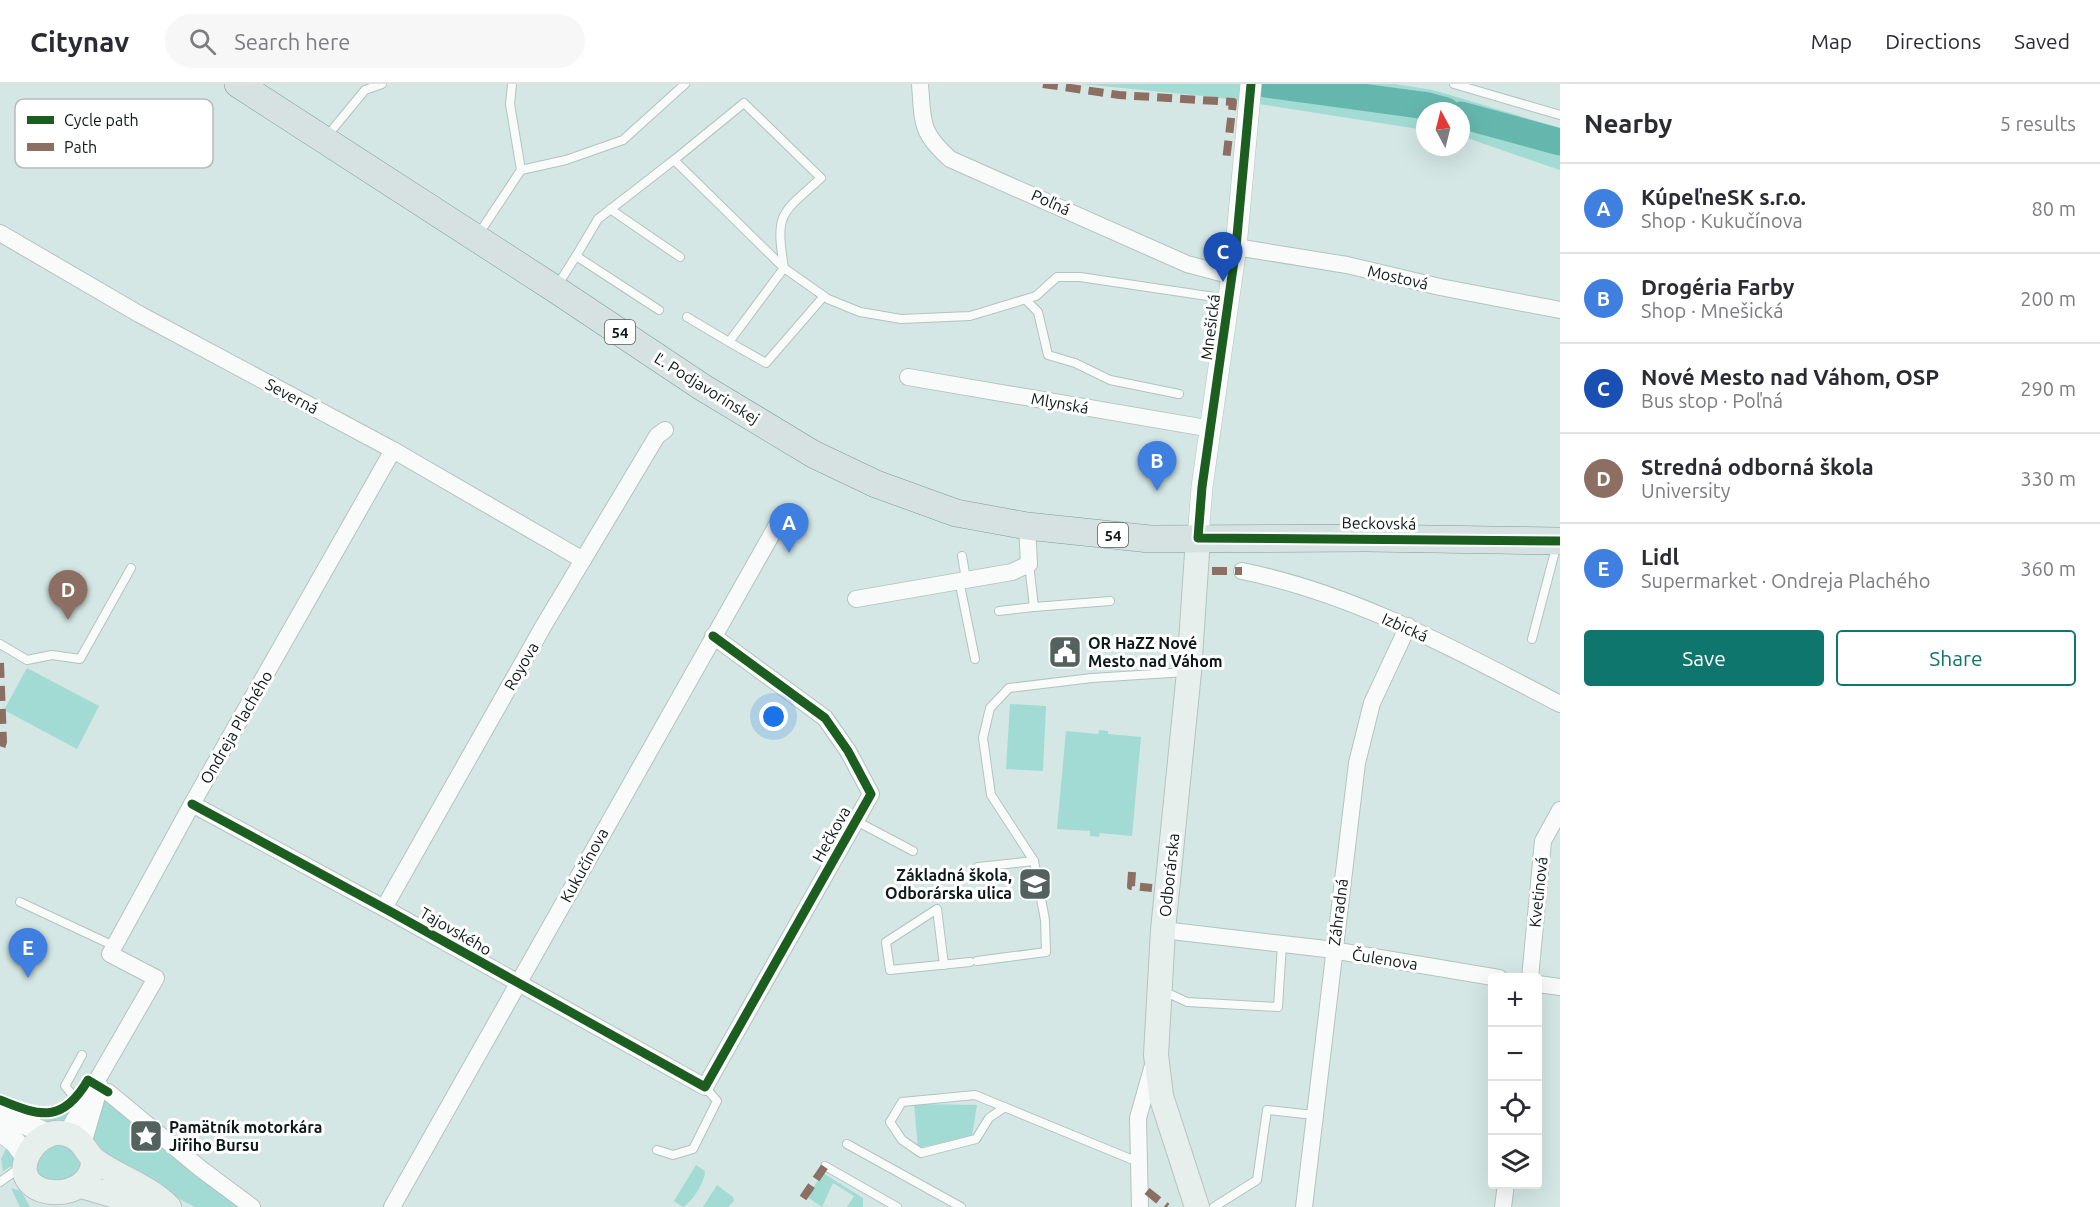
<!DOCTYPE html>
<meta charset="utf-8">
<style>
body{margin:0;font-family:Ubuntu,sans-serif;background:#f7f7f7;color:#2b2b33}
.controls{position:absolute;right:18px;bottom:18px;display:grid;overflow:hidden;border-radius:6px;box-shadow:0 6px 24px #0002}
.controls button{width:54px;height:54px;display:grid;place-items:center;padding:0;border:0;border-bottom:2px solid #e1e1e2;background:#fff;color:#2b2b33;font:30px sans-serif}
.compass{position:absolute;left:1416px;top:18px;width:54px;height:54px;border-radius:50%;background:#fff;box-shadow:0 6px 24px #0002;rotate:353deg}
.you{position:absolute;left:774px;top:633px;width:21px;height:21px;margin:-15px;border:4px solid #fff;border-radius:50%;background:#1a73e8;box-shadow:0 0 0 9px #1a73e833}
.badge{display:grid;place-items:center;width:39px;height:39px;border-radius:50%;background:#0f766e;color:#fff;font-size:20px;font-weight:700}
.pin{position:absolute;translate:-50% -50px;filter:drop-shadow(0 2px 3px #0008)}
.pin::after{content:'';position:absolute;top:32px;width:21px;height:18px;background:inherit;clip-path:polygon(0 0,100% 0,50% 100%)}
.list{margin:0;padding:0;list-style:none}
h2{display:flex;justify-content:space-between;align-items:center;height:78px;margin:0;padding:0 24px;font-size:26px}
h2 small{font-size:20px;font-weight:400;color:#7c7c81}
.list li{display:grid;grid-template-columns:39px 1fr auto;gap:18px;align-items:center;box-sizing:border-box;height:90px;padding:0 24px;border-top:2px solid #e1e1e2}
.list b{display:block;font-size:22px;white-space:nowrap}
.list p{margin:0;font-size:20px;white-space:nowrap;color:#7c7c81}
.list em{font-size:20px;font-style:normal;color:#7c7c81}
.actions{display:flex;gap:12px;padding:18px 24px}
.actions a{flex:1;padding:14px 0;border:2px solid #0f766e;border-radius:6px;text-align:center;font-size:21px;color:#0f766e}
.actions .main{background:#0f766e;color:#fff}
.icon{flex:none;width:33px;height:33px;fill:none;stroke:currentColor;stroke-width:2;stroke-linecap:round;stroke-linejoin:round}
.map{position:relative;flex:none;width:1560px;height:1123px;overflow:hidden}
header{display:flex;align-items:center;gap:36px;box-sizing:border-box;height:84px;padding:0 30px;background:#fff;border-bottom:2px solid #e1e1e2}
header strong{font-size:28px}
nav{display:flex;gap:33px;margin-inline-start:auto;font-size:21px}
.search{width:420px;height:54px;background:#f7f7f7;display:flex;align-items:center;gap:15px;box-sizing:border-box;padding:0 21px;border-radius:33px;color:#7c7c81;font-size:22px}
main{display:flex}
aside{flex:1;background:#fff}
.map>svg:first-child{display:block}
</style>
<header>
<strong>Citynav</strong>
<div class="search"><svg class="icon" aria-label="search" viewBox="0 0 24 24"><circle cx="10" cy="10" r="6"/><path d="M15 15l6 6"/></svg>Search here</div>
<nav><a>Map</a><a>Directions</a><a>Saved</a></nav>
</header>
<main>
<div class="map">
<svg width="1560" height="1123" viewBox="0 0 1560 1123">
<rect width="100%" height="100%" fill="#d4e7e4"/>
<g fill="#a1dbd3">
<path d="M1081,0H1395L1433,6L1560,44V86L1461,52V27H1425V46L1214,13Z"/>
<path d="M27,584L99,622L77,665L4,626Z"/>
<path d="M1010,620L1046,622L1043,687L1006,685Z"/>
<path d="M1099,646L1108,647V650L1141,653L1132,752L1100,749L1099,753L1090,752V747L1057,745L1066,647L1098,650Z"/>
<path d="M104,1009L241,1123H195L102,1075L92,1059Z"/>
<path d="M914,1020L977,1021L972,1052L918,1064Z"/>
<path d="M73,1024C72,1035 62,1040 52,1042L25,1029L54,1031Z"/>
<path d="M8,1060L15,1075L13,1081L3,1087L1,1075Z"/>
<path d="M56,1060C75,1061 80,1073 81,1089L58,1106L37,1090C37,1073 41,1067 56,1060Z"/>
<path d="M696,1081L705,1087C705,1098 692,1118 683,1123L674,1117Z"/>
<path d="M823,1089L863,1114V1123H847L854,1112L833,1099L822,1123L807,1113Z"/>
<path d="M717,1101L733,1113L734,1117L728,1123H703Z"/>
<path d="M11,1104L21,1107L30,1123H20Z"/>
</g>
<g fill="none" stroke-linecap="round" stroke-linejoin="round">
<g stroke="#65b7ad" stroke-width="27">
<path d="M1266,0L1428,22L1446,27"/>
<path d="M1461,31L1560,58"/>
</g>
<defs>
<g id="service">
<path d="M1454,0L1560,31"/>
<path d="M327,52L365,6L382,0"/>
<path d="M674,76L744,19L821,94C781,130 775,128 784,184L828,215L860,228L901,235L970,232L1036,212L1057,193H1080L1228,215"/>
<path d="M521,86L566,76L623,56L685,0"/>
<path d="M610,125L680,173"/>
<path d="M478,151L521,86L510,20L512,0"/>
<path d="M576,172L598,135L674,76L784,184L729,258L687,233"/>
<path d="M557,202L576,172L659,226"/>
<path d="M1026,216L1038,228L1048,271L1075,279L1110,296L1179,310"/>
<path d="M729,258L766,279L824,212"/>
<path d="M962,472L966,495"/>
<path d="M1029,480L1034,523L1110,517"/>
<path d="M959,496L975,575"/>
<path d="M999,527L1034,523"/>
<path d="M1532,555L1557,460"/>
<path d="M0,560L27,576L52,571L80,575L131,484"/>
<path d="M856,737L913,767"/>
<path d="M978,783L1034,777"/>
<path d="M20,818L114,862"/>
<path d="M977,877L1046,868L1045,836L1034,777L991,711L983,654L990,624L1009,604L1092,594L1186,588"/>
<path d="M944,881L937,825L886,858L890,886L970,878"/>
<path d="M1163,911H1172L1187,918L1278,923L1282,860"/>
<path d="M82,1022L65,1002L82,971"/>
<path d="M1005,1023L989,1034L976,1055L921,1069L902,1056L890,1038L902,1018L975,1011L1138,1078"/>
<path d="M847,1060L961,1123"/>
<path d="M657,1066L673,1071L693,1065L717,1017L705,1003"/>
<path d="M825,1082L897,1123"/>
<path d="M0,1098L21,1083"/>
<path d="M1214,1123L1257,1096L1267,1026L1314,1031"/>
</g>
<g id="minor">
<path d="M920,0C923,39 920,48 950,75L1187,180L1232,192"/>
<path d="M0,149L139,230L393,366L583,476"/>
<path d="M1236,163L1347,181L1440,203L1560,226"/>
<path d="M908,293L1212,345"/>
<path d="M1242,487C1356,510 1458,567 1560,620"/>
<path d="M856,515L1012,488L1029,480L1027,442"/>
<path d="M192,720L393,829L705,1003L871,710L848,667L825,634L713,552"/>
<path d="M384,824L544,541L657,352L665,346"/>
<path d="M1163,846L1326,865L1499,894"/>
<path d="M1530,894L1543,757L1560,726"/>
<path d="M1538,900L1560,903"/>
<path d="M108,1008L201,1085L252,1123"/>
<path d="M66,1050L156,894L110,870L192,720L393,366"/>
<path d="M83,1060L100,1002"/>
<path d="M392,1123L777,441"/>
<path d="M1140,1123L1138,1034L1153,981"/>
<path d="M1304,1123L1357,679L1372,619L1408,542"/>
<path d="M1503,1123L1506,1100"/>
</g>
<g id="tertiary">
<path d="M1198,454L1202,403L1236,163L1251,0"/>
<path d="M0,1028L49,1051"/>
<path d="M0,1047L15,1058L27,1074"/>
</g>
<g id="secondary">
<path d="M93,1075C95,1123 4,1117 29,1069C34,1060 40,1054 49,1051C57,1047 68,1049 75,1054C85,1060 87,1071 96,1077C120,1094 148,1102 169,1123"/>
<path d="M85,1103L152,1123"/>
<path d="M1197,1123L1161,1012L1156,971L1163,846L1189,588L1198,454"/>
</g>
<path id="primary" d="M238,0L555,205L702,303L813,370L876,400L956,429L1027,442L1150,455L1367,454L1560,457"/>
</defs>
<use href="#service" stroke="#b3c3c0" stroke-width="10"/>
<use href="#minor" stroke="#b3c3c0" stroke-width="18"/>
<use href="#tertiary" stroke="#b3c3c0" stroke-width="22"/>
<use href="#secondary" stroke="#b3c3c0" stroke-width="26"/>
<use href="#primary" stroke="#809b97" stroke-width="28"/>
<use href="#service" stroke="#f9fbfb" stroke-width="8"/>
<use href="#minor" stroke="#f9fbfb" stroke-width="16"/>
<use href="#tertiary" stroke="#f9fbfb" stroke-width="21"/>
<use href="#secondary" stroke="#e7efed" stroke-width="24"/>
<use href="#primary" stroke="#d5e2e1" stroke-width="27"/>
<g stroke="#8d6e63" stroke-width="8" stroke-dasharray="15 8" stroke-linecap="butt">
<path d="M1043,0L1119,11L1233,18L1226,77"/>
<path d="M1212,487H1242"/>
<path d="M0,579L3,658L0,667"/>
<path d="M1132,788L1131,802L1152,804"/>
<path d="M1147,1107L1167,1123"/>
<path d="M803,1114L825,1082"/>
</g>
<defs>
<g id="cycleway">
<path d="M1251,0L1236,163L1202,403L1198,454L1560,457"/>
<path d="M192,720L393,829L705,1003L871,710L848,667L825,634L713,552"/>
<path d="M0,1016C41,1033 63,1039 88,996L108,1008"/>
</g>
</defs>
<use href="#cycleway" stroke="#fff" stroke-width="13"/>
<use href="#cycleway" stroke="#1b5e20" stroke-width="9"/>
</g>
<defs>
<symbol id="civic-square" viewBox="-11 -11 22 22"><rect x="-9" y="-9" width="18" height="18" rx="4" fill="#53625f" stroke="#fff"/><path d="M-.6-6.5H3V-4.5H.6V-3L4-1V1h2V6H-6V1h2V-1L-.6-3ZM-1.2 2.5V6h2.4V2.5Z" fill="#fff"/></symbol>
<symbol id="school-square" viewBox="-11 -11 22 22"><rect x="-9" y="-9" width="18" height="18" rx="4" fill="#53625f" stroke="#fff"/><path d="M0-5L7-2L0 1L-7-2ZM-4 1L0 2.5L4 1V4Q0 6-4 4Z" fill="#fff"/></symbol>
<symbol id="sight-square" viewBox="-11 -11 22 22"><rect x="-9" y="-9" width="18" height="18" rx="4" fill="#53625f" stroke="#fff"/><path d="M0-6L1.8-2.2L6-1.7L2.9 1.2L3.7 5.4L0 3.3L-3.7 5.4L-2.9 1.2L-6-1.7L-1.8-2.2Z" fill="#fff"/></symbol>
</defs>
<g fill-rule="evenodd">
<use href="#civic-square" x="1046" y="549" width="38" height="38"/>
<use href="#school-square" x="1016" y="781" width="38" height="38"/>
<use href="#sight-square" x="127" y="1033" width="38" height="38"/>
</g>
<g text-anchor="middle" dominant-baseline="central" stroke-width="6" stroke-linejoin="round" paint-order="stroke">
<g fill="#fff" stroke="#565f5d" stroke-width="1.5">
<rect x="605" y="236" width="30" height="24" rx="4.5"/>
<rect x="1098" y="439" width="30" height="24" rx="4.5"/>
</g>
<g font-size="15" font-weight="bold" fill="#0d1a18">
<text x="620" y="248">54</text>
<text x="1113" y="451">54</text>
</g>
<g font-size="16" fill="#0d1a18" stroke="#fff">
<text transform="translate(1051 118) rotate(24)">Poľná</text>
<text transform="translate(1398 193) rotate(13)">Mostová</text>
<text transform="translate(1210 243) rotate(-83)">Mnešická</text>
<text transform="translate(707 304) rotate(32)">Ľ. Podjavorinskej</text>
<text transform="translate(292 312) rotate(28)">Severná</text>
<text transform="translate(1060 319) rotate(10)">Mlynská</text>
<text transform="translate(1379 439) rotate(1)">Beckovská</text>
<text transform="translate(1405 543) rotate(24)">Izbická</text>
<text transform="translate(521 582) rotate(-60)">Royova</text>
<text transform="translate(236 643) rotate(-60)">Ondreja Plachého</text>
<text transform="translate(831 750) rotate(-61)">Hečkova</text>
<text transform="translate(584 781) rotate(-61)">Kukučínova</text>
<text transform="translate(1169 791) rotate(-84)">Odborárska</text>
<text transform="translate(1538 808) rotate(-84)">Kvetinová</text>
<text transform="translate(1338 828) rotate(-83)">Záhradná</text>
<text transform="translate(456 847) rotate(30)">Tajovského</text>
<text transform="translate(1385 875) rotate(9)">Čulenova</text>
</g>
<g font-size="16" font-weight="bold" fill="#0d1a18" stroke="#fff" text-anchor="start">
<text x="1088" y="559">OR HaZZ Nové<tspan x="1088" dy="18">Mesto nad Váhom</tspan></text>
<text x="1012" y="791" text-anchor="end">Základná škola,<tspan x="1012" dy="18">Odborárska ulica</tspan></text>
<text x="169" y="1043">Pamätník motorkára<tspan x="169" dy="18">Jiřiho Bursu</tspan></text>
</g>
</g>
<rect x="15" y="15" width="198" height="69" rx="9" fill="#fff" stroke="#b6baba" stroke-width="1.5"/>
<rect x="27" y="32" width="27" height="8" fill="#1b5e20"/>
<rect x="27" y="59" width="27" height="8" fill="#8d6e63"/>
<g font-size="16" fill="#0d1a18">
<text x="64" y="42">Cycle path</text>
<text x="64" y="69">Path</text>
</g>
</svg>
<div class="controls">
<button>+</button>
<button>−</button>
<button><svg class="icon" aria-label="locate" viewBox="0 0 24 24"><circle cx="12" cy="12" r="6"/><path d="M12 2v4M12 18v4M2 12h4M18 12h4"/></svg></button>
<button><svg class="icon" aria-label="layers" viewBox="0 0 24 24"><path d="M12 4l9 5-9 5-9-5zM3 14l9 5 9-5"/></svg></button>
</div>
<svg class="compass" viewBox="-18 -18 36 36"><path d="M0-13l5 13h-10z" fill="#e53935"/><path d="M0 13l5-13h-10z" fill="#7c7c81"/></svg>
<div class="you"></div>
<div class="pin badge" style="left:789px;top:469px;background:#3f7fe0">A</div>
<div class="pin badge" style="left:1157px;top:407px;background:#3f7fe0">B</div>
<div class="pin badge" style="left:1223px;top:198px;background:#1a4fb4">C</div>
<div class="pin badge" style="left:68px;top:536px;background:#8d6e63">D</div>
<div class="pin badge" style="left:28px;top:894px;background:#3f7fe0">E</div>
</div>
<aside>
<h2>Nearby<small>5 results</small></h2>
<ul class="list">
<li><span class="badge" style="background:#3f7fe0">A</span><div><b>KúpeľneSK s.r.o.</b><p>Shop · Kukučínova</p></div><em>80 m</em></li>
<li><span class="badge" style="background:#3f7fe0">B</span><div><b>Drogéria Farby</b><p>Shop · Mnešická</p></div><em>200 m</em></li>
<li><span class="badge" style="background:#1a4fb4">C</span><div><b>Nové Mesto nad Váhom, OSP</b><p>Bus stop · Poľná</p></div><em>290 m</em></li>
<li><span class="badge" style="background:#8d6e63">D</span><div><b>Stredná odborná škola</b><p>University</p></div><em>330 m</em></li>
<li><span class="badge" style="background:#3f7fe0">E</span><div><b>Lidl</b><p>Supermarket · Ondreja Plachého</p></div><em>360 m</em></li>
</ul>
<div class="actions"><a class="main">Save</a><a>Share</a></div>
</aside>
</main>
